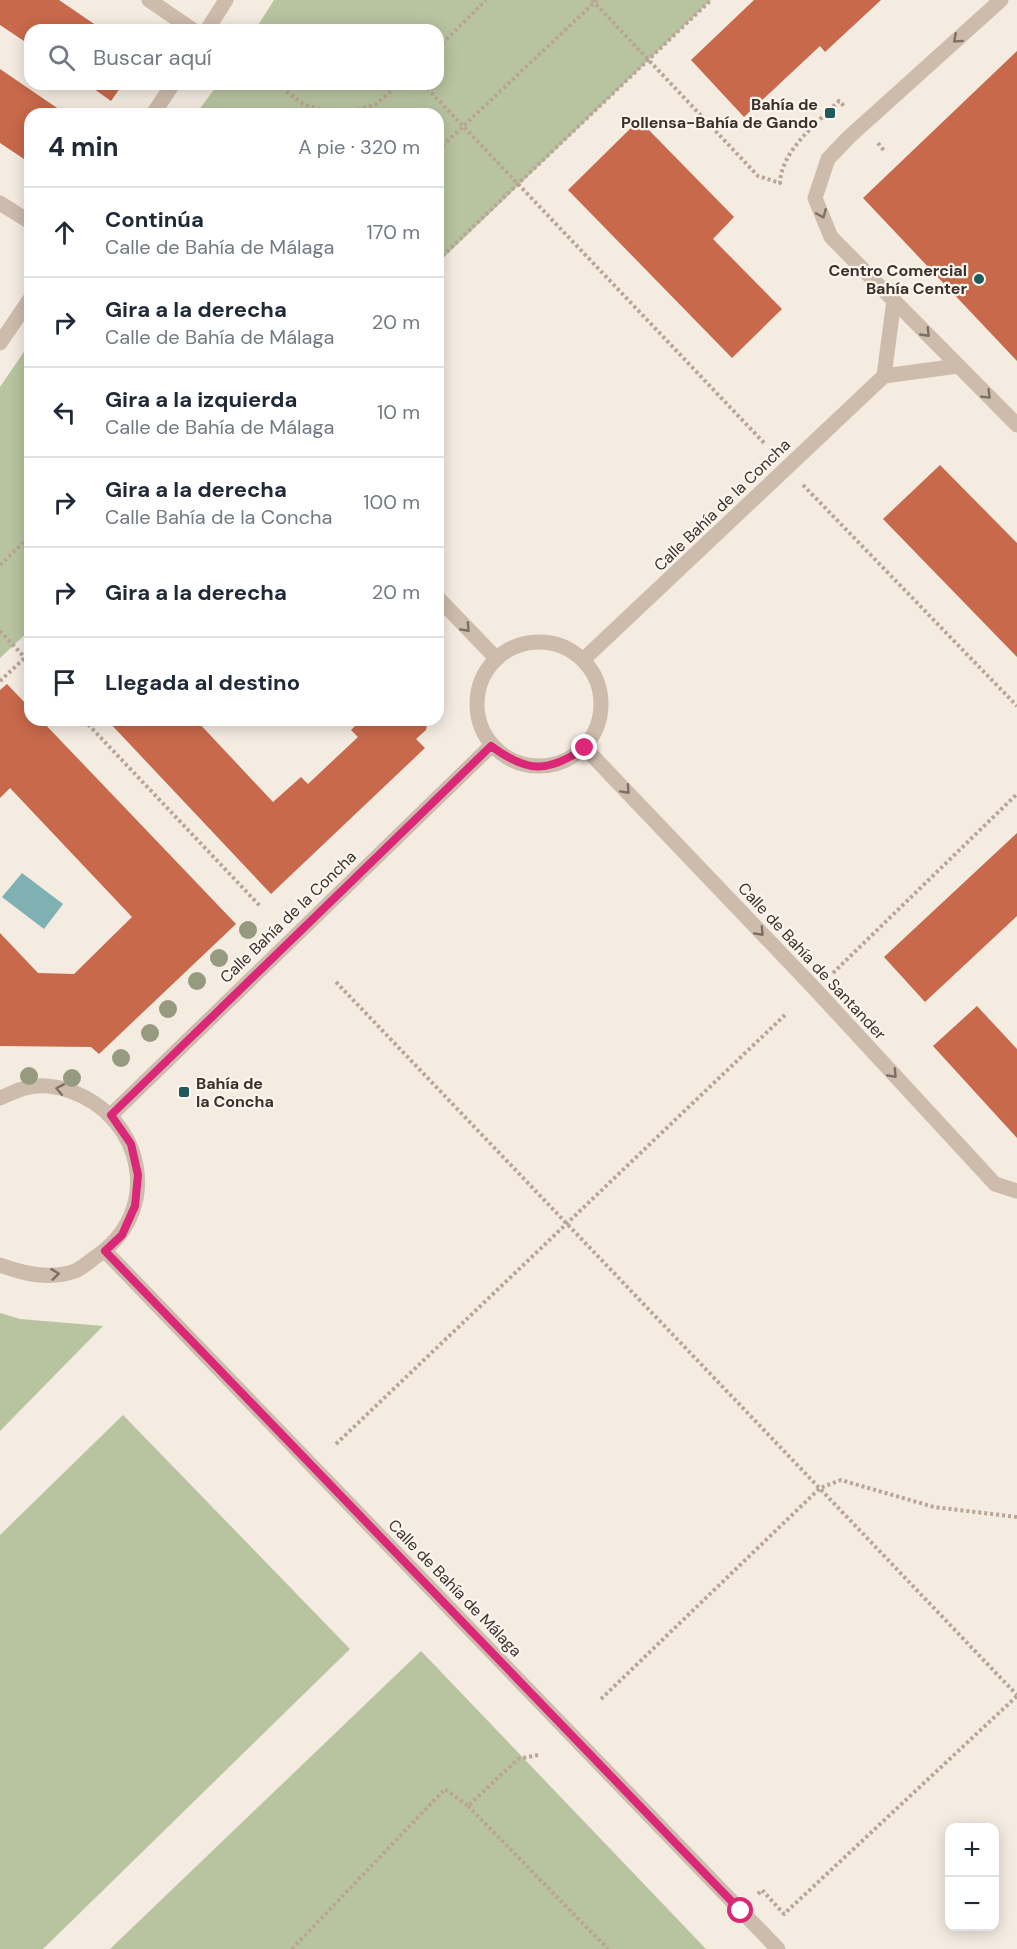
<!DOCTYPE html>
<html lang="es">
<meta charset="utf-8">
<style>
body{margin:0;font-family:"DM Sans",sans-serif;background:#f2f2f3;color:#1f2937}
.controls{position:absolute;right:18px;bottom:18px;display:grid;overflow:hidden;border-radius:12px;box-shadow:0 3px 15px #0003}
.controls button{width:54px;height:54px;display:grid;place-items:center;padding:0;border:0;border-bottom:2px solid #e0e1e3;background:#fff;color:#1f2937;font:30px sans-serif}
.stop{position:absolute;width:18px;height:18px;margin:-14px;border:4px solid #db2777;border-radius:50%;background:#fff}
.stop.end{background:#db2777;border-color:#fff;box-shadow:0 2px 6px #0008}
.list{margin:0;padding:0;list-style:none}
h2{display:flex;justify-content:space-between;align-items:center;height:78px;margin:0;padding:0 24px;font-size:26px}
h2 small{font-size:20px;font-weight:400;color:#747a83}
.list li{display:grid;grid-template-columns:39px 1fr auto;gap:18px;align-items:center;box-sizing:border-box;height:90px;padding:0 24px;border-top:2px solid #e0e1e3}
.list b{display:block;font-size:22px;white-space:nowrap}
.list p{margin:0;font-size:20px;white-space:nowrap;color:#747a83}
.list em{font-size:20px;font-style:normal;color:#747a83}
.icon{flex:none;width:33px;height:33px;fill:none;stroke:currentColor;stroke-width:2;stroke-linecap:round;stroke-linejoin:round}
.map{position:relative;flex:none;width:1017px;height:1949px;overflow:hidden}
.search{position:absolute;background:#fff;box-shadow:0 3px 15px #0003;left:24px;top:24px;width:420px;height:66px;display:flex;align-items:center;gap:15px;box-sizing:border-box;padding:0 21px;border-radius:18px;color:#747a83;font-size:22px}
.panel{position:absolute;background:#fff;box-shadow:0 3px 15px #0003;left:24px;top:108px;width:420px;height:618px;border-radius:18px}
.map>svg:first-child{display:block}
</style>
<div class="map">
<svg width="1017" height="1949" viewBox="0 0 1017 1949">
<rect width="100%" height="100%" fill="#f4ebe1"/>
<g fill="#b8c4a0">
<path d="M274,0H711L438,263V114H196L218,84H438V30H255Z"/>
<path d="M30,343V630L0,658V387Z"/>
<path d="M0,1313L20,1319L103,1326L0,1431Z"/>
<path d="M123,1415L350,1649L43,1949H0V1535Z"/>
<path d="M421,1651L706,1949H110Z"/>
</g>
<path fill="#7fb0b2" d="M22,873L63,904L44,929L2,897Z"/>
<g fill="#c8694b">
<path d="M0,0H59L103,30H30V45L0,25Z"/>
<path d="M754,0H881L825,52L820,46L744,117L691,60Z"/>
<path d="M1017,51V361L863,198Z"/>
<path d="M0,69L66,114H30V163L0,143Z"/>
<path d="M87,84H123L111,101Z"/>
<path d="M639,120L734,217L713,239L782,309L732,358L568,190Z"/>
<path d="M940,465L1017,543V657L883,519Z"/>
<path d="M7,684L30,708V720H41L236,924L99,1054L91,1047L0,1046V933L38,973L74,974L132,917L10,788L0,798V690Z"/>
<path d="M107,720H196L273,802L301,777L308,784L358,737L351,730L361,720H428L426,730L416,739L425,748L271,894Z"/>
<path d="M1017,833V916L925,1002L884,957Z"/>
<path d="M977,1006L1017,1049V1138L933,1046Z"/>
</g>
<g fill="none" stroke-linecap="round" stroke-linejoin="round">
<g stroke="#b9a596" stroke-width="4" stroke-dasharray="3 3" stroke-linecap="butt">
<path d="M592,0L758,176L780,183C781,151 817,123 839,101L845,107"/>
<path d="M438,48L486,0"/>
<path d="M277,84L303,104L334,114"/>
<path d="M423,84L766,445"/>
<path d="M340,114L375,105L399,84"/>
<path d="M878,143L885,152"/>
<path d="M438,150L597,0"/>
<path d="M438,260L711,0"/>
<path d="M803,485L1017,706"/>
<path d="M0,565L30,536"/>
<path d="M0,631L30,663"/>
<path d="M0,681L30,653"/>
<path d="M84,720L260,906"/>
<path d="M833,973L1017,794"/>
<path d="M336,982L1017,1695"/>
<path d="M336,1444L786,1014"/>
<path d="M601,1699L820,1488L841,1480L934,1507L1017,1517"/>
<path d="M468,1806L608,1949"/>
<path d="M758,1894L762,1890L784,1914L1017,1696"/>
<path d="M292,1949L445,1789L468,1806L518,1759L538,1755"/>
</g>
<g stroke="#cdbbac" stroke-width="15">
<path d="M149,0L193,30"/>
<path d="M1001,0L849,137L828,159L815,198L831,237L1017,425"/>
<path d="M207,30L226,0"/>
<path d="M153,114L173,84"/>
<path d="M0,203L30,222"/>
<path d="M0,343L30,299"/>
<path d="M884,376L894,300"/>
<path d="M438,598L495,657"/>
<circle cx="539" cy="704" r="62"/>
<path d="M584,659L884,376L958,366"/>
<path d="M585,748L814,988L995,1184L1017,1191"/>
<path d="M0,1098C8,1095 17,1090 25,1088C39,1084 57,1086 70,1091C145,1117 164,1213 94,1258C89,1262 82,1268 75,1271C50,1280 24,1274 0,1265"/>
<path d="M111,1115L491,746"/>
<path d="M105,1251L778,1949"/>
</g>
</g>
<g fill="#969b7f">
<circle cx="248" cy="930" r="9"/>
<circle cx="219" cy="958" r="9"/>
<circle cx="197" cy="981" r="9"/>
<circle cx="168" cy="1009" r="9"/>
<circle cx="150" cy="1033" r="9"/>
<circle cx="121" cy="1058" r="9"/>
<circle cx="29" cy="1076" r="9"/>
<circle cx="72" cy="1078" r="9"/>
</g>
<defs><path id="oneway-chevron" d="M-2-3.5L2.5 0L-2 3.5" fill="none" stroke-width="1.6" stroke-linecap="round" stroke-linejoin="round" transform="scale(1.5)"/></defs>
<g stroke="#7d6f65">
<use href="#oneway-chevron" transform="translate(957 39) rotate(138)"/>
<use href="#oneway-chevron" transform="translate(822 214) rotate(67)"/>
<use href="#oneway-chevron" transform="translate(926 333) rotate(46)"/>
<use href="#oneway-chevron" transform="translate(987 395) rotate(45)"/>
<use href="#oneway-chevron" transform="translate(466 628) rotate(47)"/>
<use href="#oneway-chevron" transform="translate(626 790) rotate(47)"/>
<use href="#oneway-chevron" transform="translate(760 932) rotate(47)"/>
<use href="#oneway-chevron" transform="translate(893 1074) rotate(47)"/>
<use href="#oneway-chevron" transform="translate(60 1089) rotate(-169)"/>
<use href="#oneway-chevron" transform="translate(55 1274) rotate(-7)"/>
</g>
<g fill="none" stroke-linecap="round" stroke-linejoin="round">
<path stroke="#db2777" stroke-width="8" d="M585,748C547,773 528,773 491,746L111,1115L131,1144L138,1175L135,1206L122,1235L105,1251L741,1911"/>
</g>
<g fill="#1f5a5e" stroke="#fbf5ee" stroke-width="2">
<rect x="824" y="107" width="12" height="12" rx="3"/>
<circle cx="979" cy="279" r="6"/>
<rect x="178" y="1086" width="12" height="12" rx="3"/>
</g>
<g text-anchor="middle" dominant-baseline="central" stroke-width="4.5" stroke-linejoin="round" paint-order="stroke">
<g font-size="16" font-weight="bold" fill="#3b302b" stroke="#fbf5ee" text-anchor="end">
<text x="818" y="104">Bahía de<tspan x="818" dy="18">Pollensa-Bahía de Gando</tspan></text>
<text x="967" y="270">Centro Comercial<tspan x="967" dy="18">Bahía Center</tspan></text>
<text x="196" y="1083" text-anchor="start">Bahía de<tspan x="196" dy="18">la Concha</tspan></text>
</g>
<g font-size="16" fill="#3b302b" stroke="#fbf5ee">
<text transform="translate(722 505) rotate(-44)">Calle Bahía de la Concha</text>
<text transform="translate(288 917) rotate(-44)">Calle Bahía de la Concha</text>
<text transform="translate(812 961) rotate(47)">Calle de Bahía de Santander</text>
<text transform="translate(455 1588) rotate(46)">Calle de Bahía de Málaga</text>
</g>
</g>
</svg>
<div class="controls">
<button>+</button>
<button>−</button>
</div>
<div class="stop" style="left:741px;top:1911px"></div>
<div class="stop end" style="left:585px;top:748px"></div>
<div class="search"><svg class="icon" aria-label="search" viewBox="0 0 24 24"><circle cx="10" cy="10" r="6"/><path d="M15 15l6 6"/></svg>Buscar aquí</div>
<section class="panel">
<h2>4 min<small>A pie · 320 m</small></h2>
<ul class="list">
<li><svg class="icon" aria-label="ahead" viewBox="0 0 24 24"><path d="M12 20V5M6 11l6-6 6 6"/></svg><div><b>Continúa</b><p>Calle de Bahía de Málaga</p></div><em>170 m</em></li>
<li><svg class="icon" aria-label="right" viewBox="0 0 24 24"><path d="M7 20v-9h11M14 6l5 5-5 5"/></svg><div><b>Gira a la derecha</b><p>Calle de Bahía de Málaga</p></div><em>20 m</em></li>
<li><svg class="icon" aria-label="left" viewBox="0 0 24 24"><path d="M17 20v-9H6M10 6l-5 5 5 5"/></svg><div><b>Gira a la izquierda</b><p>Calle de Bahía de Málaga</p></div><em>10 m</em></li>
<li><svg class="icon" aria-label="right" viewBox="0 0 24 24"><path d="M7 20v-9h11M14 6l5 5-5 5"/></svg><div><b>Gira a la derecha</b><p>Calle Bahía de la Concha</p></div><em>100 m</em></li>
<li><svg class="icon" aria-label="right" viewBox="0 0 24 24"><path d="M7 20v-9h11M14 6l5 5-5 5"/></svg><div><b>Gira a la derecha</b></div><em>20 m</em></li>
<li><svg class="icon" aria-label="arrive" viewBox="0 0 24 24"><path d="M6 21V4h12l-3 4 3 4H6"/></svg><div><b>Llegada al destino</b></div></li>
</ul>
</section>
</div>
